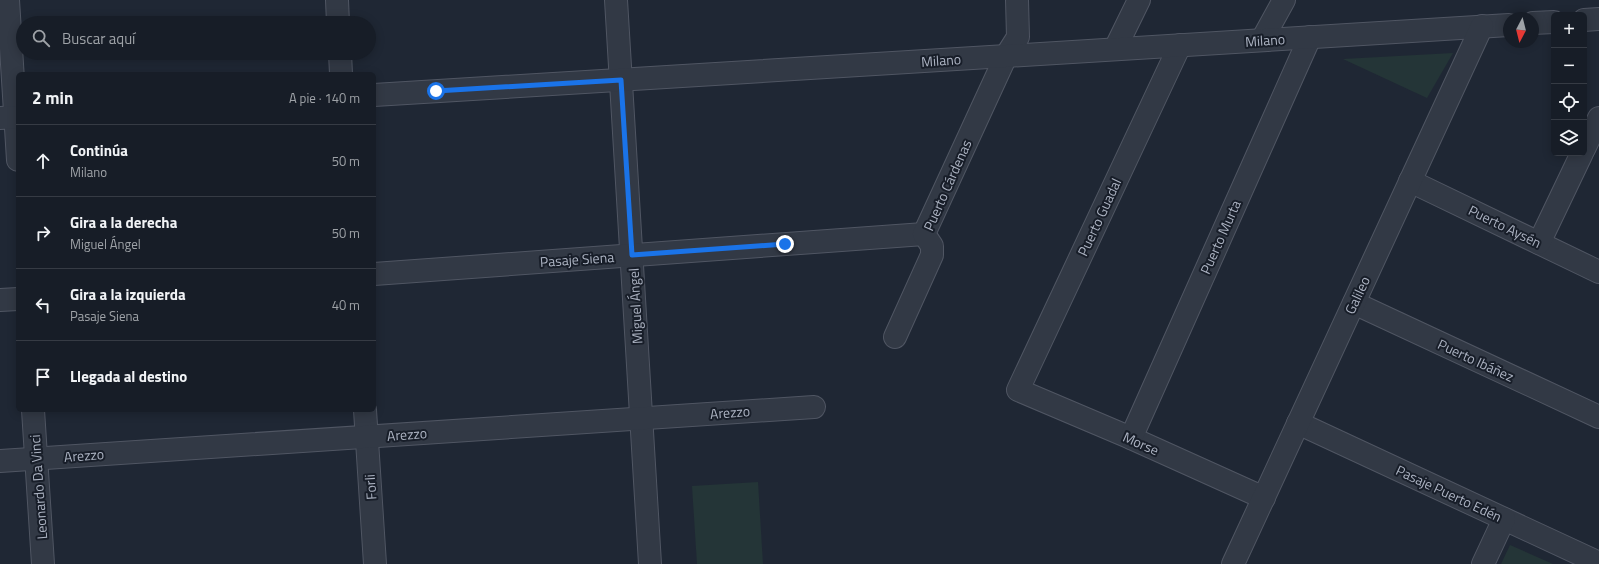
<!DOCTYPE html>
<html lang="es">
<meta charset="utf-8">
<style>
body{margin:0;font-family:"Titillium Web",sans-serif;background:#20262f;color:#f1f3f6}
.controls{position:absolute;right:12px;top:12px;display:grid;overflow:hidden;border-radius:6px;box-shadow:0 2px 10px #0003}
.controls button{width:36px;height:36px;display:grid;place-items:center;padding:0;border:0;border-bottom:1px solid #363b44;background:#171d27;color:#f1f3f6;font:20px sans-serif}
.compass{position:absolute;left:1503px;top:12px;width:36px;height:36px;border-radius:50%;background:#171d27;box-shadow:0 2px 10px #0003;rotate:187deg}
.stop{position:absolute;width:12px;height:12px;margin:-9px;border:3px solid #1a73e8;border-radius:50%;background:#fff}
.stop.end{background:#1a73e8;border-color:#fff;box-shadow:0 1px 4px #0008}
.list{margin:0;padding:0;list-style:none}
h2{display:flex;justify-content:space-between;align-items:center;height:52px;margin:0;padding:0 16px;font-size:17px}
h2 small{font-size:13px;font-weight:400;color:#9ea2a7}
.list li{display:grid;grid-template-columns:26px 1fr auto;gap:12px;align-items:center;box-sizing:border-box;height:72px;padding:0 16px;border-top:1px solid #363b44}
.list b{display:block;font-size:15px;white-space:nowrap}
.list p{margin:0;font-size:13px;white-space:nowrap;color:#9ea2a7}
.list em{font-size:13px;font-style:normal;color:#9ea2a7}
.icon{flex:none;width:22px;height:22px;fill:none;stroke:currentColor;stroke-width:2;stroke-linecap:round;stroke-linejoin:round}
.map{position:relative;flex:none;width:1599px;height:564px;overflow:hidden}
.search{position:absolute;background:#171d27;box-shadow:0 2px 10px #0003;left:16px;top:16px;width:360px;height:44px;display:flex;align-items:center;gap:10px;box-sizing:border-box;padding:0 14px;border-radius:22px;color:#9ea2a7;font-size:15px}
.panel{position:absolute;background:#171d27;box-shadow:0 2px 10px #0003;left:16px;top:72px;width:360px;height:340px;border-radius:6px}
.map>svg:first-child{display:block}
</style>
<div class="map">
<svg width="1599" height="564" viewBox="0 0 1599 564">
<rect width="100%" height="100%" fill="#1f2734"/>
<g fill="#243537">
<path d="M1453,53L1427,98L1343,59Z"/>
<path d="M758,482L763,564H697L692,486Z"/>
<path d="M1510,545L1553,564H1501Z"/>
</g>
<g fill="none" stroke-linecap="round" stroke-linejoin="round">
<defs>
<g id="minor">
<path d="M8,0L18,160"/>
<path d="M337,0L338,23"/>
<path d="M616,0L650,564"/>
<path d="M1262,40L1284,0"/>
<path d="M1180,45L1018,390L1131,438L1264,498"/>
<path d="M1115,49L1139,0"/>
<path d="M340,53L341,74"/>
<path d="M1584,149L1599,118"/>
<path d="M1410,181L1599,272"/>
<path d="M1539,243L1582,153"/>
<path d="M374,274L924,234"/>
<path d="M0,300L18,299"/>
<path d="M1354,303L1599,417"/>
<path d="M895,337L932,255V246L924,234L1006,56L1018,37L1017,0"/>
<path d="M33,410L43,564"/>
<path d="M365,410L375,564"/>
<path d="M1298,423L1599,563"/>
<path d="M1131,438L1310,37"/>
<path d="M0,461L814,407"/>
<path d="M1483,564L1504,519"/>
</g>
<g id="tertiary">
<path d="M1584,20L1599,19"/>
<path d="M1533,23L1554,22"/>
<path d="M374,95L1509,25"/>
<path d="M0,118L18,117"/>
<path d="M1233,564L1482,26"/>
</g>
</defs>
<use href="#minor" stroke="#505663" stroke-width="24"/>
<use href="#tertiary" stroke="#505663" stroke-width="24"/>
<use href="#minor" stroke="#323945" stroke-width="22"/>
<use href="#tertiary" stroke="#323945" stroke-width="22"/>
</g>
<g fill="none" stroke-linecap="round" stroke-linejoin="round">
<path stroke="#1a73e8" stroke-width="5" d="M436,91L621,80L632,255L785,244"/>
</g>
<g text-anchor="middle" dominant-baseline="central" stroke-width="4" stroke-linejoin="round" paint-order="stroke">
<g font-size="14" fill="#acb3c2" stroke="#181e29">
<text transform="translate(1265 40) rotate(-4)">Milano</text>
<text transform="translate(941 60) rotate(-4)">Milano</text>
<text transform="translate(947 185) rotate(-66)">Puerto Cárdenas</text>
<text transform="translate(1099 217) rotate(-65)">Puerto Guadal</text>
<text transform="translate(1505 226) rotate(26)">Puerto Aysén</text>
<text transform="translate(1220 237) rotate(-66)">Puerto Murta</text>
<text transform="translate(577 259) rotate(-4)">Pasaje Siena</text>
<text transform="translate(1357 295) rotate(-65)">Galileo</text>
<text transform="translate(635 306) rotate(-93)">Miguel Ángel</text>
<text transform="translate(1476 360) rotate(25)">Puerto Ibáñez</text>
<text transform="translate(730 412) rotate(-4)">Arezzo</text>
<text transform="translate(407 434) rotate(-4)">Arezzo</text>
<text transform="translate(1141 443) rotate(24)">Morse</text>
<text transform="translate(84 455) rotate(-4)">Arezzo</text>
<text transform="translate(38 487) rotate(-94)">Leonardo Da Vinci</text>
<text transform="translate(370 487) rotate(-94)">Forli</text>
<text transform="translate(1449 493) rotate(25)">Pasaje Puerto Edén</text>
</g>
</g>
</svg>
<div class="controls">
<button>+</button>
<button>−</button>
<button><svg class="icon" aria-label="locate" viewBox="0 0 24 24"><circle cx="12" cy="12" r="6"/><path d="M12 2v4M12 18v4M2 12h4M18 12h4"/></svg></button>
<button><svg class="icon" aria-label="layers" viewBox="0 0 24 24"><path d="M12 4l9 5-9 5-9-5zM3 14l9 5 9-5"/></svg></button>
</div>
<svg class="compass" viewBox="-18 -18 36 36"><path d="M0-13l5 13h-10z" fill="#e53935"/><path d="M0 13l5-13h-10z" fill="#9ea2a7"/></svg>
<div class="stop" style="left:436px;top:91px"></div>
<div class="stop end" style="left:785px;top:244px"></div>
<div class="search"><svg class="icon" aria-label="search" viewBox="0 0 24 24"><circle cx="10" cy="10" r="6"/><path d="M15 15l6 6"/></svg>Buscar aquí</div>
<section class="panel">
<h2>2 min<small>A pie · 140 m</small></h2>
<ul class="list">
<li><svg class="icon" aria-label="ahead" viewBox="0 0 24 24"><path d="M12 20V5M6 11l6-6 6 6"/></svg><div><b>Continúa</b><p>Milano</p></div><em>50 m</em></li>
<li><svg class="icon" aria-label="right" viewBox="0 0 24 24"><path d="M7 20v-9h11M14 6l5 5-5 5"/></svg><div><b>Gira a la derecha</b><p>Miguel Ángel</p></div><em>50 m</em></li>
<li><svg class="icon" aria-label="left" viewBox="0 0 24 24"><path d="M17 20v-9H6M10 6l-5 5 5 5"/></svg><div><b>Gira a la izquierda</b><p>Pasaje Siena</p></div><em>40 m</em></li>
<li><svg class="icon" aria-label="arrive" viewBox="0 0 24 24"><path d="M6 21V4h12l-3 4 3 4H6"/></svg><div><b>Llegada al destino</b></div></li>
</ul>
</section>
</div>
